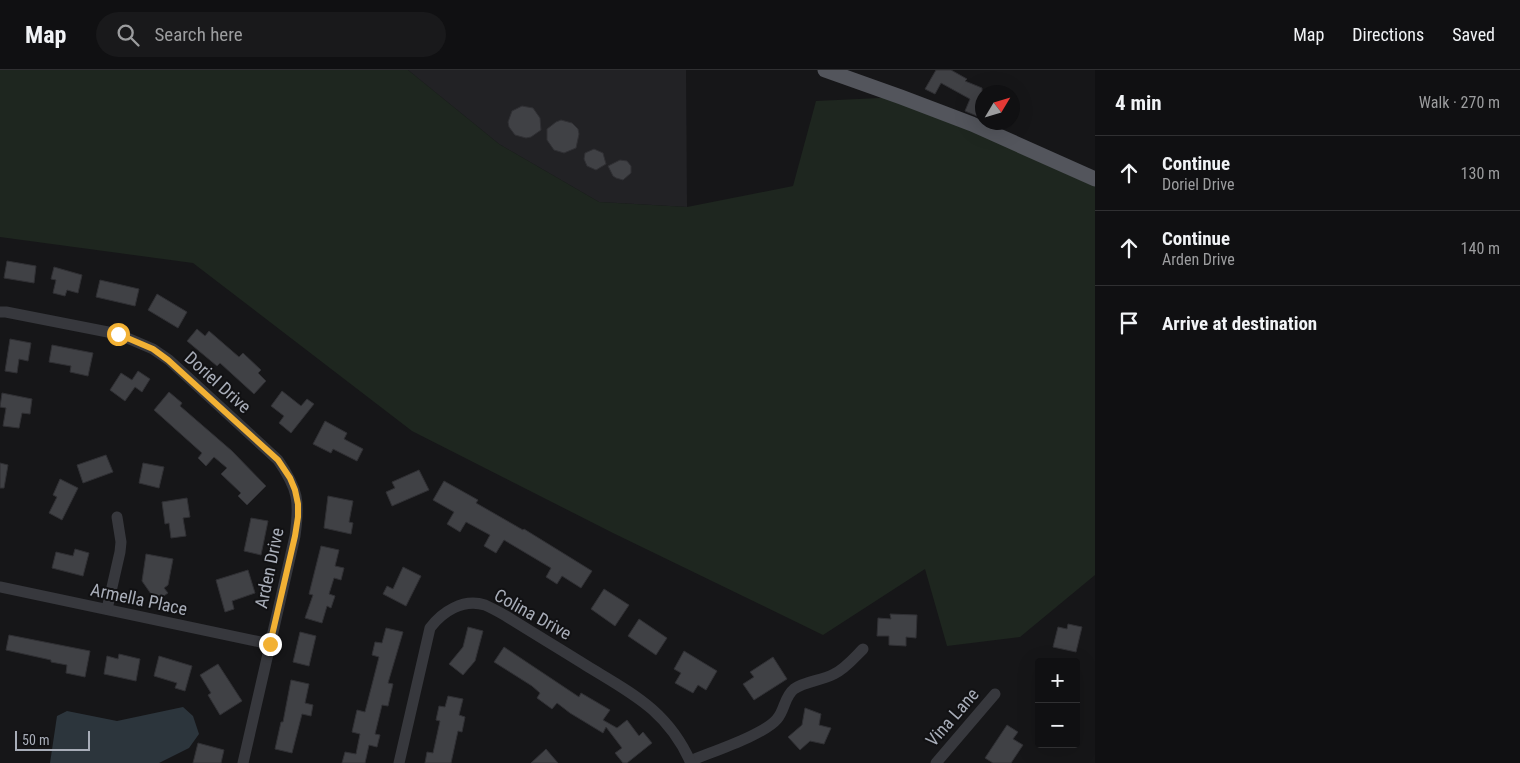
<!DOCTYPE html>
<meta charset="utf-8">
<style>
body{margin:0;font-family:"Roboto Condensed",sans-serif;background:#19191b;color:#f1f3f6}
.controls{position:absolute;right:15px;bottom:15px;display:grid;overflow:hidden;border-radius:5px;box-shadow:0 5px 20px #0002}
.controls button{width:45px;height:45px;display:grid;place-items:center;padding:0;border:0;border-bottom:1px solid #303032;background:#101012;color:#f1f3f6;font:25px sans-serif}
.compass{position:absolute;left:975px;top:15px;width:45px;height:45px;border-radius:50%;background:#101012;box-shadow:0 5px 20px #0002;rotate:52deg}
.scale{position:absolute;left:15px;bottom:12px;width:75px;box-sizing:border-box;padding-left:5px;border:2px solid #a8adb8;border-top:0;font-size:14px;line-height:18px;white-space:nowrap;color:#a8adb8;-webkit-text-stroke:4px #111113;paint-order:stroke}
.stop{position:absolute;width:15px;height:15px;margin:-11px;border:4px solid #f2b134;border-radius:50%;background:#fff}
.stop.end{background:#f2b134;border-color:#fff;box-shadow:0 1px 5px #0008}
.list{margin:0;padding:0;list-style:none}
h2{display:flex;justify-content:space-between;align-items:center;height:65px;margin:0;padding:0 20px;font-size:21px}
h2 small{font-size:16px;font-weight:400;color:#9c9d9f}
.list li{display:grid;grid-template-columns:32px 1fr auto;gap:15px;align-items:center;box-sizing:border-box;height:75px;padding:0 20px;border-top:1px solid #303032}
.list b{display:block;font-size:19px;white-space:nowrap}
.list p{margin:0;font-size:16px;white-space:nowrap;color:#9c9d9f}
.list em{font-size:16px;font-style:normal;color:#9c9d9f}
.icon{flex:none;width:28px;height:28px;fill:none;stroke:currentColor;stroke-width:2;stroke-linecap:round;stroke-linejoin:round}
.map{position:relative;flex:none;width:1095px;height:693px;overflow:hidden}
header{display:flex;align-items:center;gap:30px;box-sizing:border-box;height:70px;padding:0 25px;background:#101012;border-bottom:1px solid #303032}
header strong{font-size:24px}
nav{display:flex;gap:28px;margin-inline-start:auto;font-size:18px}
.search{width:350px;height:45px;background:#19191b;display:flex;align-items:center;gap:12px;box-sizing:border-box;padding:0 18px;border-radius:28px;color:#9c9d9f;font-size:19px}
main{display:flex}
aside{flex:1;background:#101012}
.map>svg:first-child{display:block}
</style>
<header>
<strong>Map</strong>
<div class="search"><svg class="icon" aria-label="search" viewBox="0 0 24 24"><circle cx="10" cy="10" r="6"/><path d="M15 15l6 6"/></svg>Search here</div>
<nav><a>Map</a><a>Directions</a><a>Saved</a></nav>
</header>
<main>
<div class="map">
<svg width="1095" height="693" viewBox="0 0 1095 693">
<rect width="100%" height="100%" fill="#161618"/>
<path fill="#222225" d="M408,0H686L687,137L599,132L499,74Z"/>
<path fill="#1e261f" d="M0,0H408L499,74L599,132L687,137L793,116L816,31L901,27L1095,109V505L1020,567L947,576L925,499L823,565L613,463L412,361L193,193L0,167Z"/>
<path fill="#2c353c" d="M183,637L193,646L199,664L189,678L159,693H50L57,646L67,641L117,651Z"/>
<g fill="#404145" stroke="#303034">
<path d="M936,0H951L967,9L965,11L982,18V32L977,46L965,41L970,29L941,13L935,24L925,19Z"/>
<path d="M522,36L533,38L540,48L541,60L531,67L526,68L515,65L509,57L508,52L512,41Z"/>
<path d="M561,50L572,53L578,59L579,64L576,78L564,83L554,80L547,70V59L556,52Z"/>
<path d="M594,79L603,83L606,94L596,100L587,96L584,89L585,83Z"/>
<path d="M620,90L627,91L631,96V103L623,110L616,108L613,106L608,96Z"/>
<path d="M7,191L36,196L34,213L4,208Z"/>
<path d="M54,197L82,205L78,223L67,220L65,226L53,223L56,210L51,209Z"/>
<path d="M100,210L139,219L135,236L96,227Z"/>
<path d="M157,224L187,242L178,258L148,240Z"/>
<path d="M197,259L205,266L209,261L239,287L243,283L261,300L258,303L266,311L254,324L220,293L217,296L187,271Z"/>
<path d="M10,269L31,273L28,291L19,289L17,303L5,301Z"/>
<path d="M52,275L93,283L88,306L70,302L71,296L49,292Z"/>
<path d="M138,301L150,309L142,322L135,317L125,331L110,320L121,303L132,310Z"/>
<path d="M282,321L301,336L307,329L314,334L291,363L279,353L284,346L271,336Z"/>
<path d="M169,322L182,333L180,336L232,381L266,416L247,435L238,426L241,423L221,404L227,398L214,387L206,396L198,388L202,383L154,340Z"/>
<path d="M2,323L32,329L30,344L22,343L19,358L3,356L6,338L0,337Z"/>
<path d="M325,351L347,363L344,369L363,379L357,391L333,379L331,383L313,374Z"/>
<path d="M106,385L113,402L83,413L77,395Z"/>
<path d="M0,393L8,395L4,418H0Z"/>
<path d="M143,393L164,397L159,418L139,413Z"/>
<path d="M419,400L429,420L392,436L386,422L395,418L392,412Z"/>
<path d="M60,409L78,418L62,450L49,443L57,427L53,425Z"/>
<path d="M444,411L478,430L476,433L523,460L524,459L592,501L581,518L562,506L557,514L546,507L551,498L504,470L496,483L484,476L490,465L466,452L460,462L447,454L454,442L433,430Z"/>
<path d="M328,426L353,431L349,452L353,453L351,464L324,458Z"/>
<path d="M187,428L190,447L183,448L186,466L171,468L169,453L165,454L162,432Z"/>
<path d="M251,448L268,451L261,485L244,481Z"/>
<path d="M321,476L339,480L335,496L344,498L341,510L334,508L329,524L335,526L331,538L327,536L322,553L305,548L313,525L309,524Z"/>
<path d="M75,479L89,483L83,506L52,498L56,482L73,486Z"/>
<path d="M146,484L173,489L168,515L164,518L168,523L156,531L142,511Z"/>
<path d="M403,497L421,506L406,536L383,524L387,516L393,519Z"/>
<path d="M248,500L255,523L232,531L234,539L225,542L216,510Z"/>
<path d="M604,519L629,535L615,556L591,539Z"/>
<path d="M890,544L917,545L916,568L906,567V576L889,575V566H877L878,548L891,549Z"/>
<path d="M639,549L667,568L656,585L628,566Z"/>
<path d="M1068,554L1082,557L1076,582L1053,577L1058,557L1067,559Z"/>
<path d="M468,557L483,561L475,591L463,605L449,594L463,577Z"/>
<path d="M386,558L403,562L388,613L393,614L388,636L382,635L375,664L380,665L377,677L369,675L365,693H342L345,682L356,684L360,664L352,662L357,640L365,642L379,587L372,585L375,572L382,573Z"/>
<path d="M300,562L316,566L309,596L293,592Z"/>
<path d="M9,565L90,581L85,607L66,603L67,595L51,592V590L6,580Z"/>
<path d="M504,577L579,627L581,623L610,640L603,650L617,658L627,650L639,666L643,662L652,673L627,693H623L615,683L622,678L606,657L603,663L570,643L557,633L552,639L537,628L540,623L532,616L494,592Z"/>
<path d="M684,581L717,601L706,620L698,615L693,623L675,613L681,603L674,599Z"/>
<path d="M119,584L140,589L136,611L104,604L107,586L118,589Z"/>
<path d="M159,586L192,596L185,621L175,618L177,613L154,606Z"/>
<path d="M773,587L787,609L754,630L743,614L754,607L750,602Z"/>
<path d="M218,594L242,631L220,645L208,625L211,623L200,605Z"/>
<path d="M291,610L309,614L305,633L313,635L311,646L302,644L292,683L275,679L281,652H283Z"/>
<path d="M448,626L463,629L459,645L465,647L462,662L458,661L451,693H425L427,682L433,683L440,651L436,650L439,636L445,637Z"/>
<path d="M805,638L821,644L819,655L831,658L824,674L810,671L800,680L788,667L802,655Z"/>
<path d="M1007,655L1018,662L1013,669L1023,675L1011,693H993L985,688Z"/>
<path d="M198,673L224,680L221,693H193Z"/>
<path d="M546,679L558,693H531Z"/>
</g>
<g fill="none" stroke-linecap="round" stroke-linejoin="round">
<g stroke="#37383d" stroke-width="11">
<path d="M0,242H6L118,264L153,279L169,290L278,390C298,419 300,431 295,466L243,693"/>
<path d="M0,517L270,574"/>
<path d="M107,539L120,482L121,472L117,447"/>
<path d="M690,691C711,682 764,665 777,649C785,640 784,627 794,619C805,611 821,611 834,604C845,599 854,588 863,579"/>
<path d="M399,693L430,558C442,542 463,528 485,535C492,538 499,542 506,546C533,563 560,579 587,596C633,624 668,641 691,693"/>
<path d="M936,693L995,624"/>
</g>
<path stroke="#53555c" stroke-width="15" d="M825,0L901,27L972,54L1095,109"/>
</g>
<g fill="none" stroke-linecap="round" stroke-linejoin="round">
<path stroke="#f2b134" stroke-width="6" d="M118,264L153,279L168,290L278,390L290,408L295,420L298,434V447L295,466L270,574"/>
</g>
<g text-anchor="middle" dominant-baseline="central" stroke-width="4" stroke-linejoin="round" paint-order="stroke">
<g font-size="18" fill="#a8adb8" stroke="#111113">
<text transform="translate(218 312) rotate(42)">Doriel Drive</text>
<text transform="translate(269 498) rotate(-78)">Arden Drive</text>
<text transform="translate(139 529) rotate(12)">Armella Place</text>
<text transform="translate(533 544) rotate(29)">Colina Drive</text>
<text transform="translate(952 647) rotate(-49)">Vina Lane</text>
</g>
</g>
</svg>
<div class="controls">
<button>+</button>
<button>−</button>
</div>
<svg class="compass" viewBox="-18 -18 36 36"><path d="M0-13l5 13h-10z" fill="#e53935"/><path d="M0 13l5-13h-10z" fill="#9c9d9f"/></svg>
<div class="scale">50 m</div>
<div class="stop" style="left:118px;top:264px"></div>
<div class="stop end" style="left:270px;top:574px"></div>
</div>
<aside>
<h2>4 min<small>Walk · 270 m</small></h2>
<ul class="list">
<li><svg class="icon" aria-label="ahead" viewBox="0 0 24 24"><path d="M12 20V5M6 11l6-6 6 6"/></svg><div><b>Continue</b><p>Doriel Drive</p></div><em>130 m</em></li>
<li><svg class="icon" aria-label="ahead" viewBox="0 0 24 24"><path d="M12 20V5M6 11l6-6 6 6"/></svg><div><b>Continue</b><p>Arden Drive</p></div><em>140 m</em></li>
<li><svg class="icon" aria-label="arrive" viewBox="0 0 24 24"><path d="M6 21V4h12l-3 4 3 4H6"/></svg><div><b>Arrive at destination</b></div></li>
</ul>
</aside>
</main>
